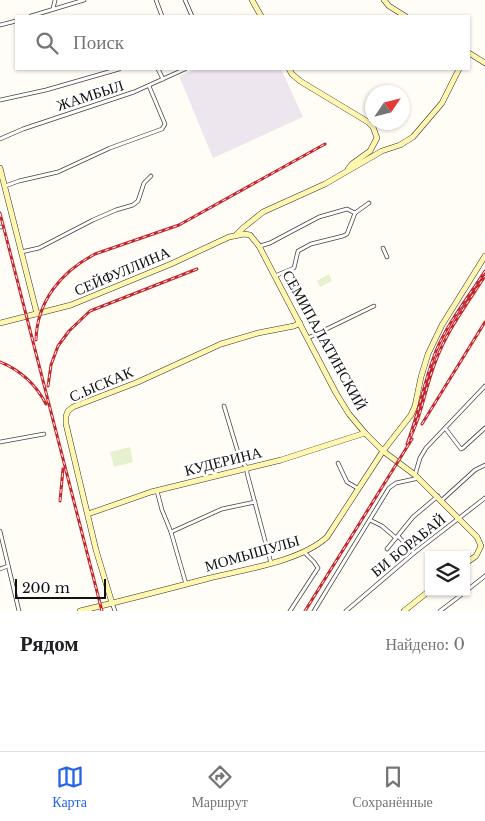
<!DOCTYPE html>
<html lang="ru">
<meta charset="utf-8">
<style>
body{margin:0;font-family:"Libre Baskerville",serif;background:#f2f2f2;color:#202124}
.controls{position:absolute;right:15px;bottom:15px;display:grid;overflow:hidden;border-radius:0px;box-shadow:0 1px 4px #0004}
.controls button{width:45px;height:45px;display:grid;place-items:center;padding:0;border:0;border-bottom:1px solid #e0e0e0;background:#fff;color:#202124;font:25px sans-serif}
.compass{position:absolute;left:365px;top:85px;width:45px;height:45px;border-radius:50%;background:#fff;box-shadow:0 1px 4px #0004;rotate:55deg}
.scale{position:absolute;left:15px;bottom:12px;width:91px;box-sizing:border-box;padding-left:5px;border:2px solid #111;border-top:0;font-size:14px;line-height:18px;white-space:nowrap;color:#111;-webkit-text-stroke:4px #fff;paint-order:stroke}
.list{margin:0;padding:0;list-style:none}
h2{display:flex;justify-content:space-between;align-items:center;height:65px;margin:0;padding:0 20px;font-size:21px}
h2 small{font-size:16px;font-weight:400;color:#757577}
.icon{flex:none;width:28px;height:28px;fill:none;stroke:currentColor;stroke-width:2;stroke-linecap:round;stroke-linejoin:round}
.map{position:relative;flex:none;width:485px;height:611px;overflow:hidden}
.search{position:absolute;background:#fff;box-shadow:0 1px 4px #0004;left:15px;right:15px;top:15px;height:55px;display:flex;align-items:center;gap:12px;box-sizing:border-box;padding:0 18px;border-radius:0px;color:#757577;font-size:19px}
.sheet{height:140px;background:#fff}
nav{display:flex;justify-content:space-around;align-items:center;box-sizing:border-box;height:70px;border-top:1px solid #e0e0e0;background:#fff;font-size:14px;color:#757577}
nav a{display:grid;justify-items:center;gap:2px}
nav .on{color:#2563eb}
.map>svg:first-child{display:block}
</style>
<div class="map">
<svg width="485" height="611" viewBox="0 0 485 611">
<rect width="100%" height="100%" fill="#fffdf5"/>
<path fill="#eee6ef" d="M197,69H281L303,117L213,158L179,76Z"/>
<g fill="#e6f2cf">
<path d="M329,274L332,281L320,287L317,281Z"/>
<path d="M130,447L133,462L114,467L110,452Z"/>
</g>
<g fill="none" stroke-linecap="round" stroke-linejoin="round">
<defs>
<g id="street">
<path d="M156,0L162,16"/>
<path d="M185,0L192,16"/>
<path d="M53,9L55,0"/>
<path d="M31,16L84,0"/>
<path d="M0,25L16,21"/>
<path d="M158,69L163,79"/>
<path d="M0,100L46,90L119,69"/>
<path d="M0,139L23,129L134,92L185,69"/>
<path d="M5,186L19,181L58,172L110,148L162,129L165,124L149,86"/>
<path d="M0,227H2"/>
<path d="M260,246L270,243L319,217L347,209L355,213"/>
<path d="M383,248L387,257"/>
<path d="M21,252L39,248L93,220L116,210L133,205L138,201L144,183L151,176"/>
<path d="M275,276L294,268L298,251L311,244L343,236L347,234L355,213L369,203"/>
<path d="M308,338L374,306"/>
<path d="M224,406L240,459L247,468V473L271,563"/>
<path d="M445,428L461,449L463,448L485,428"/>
<path d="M0,442L44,434"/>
<path d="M338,463L347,482L359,489"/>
<path d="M415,475L420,458L426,448L485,386"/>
<path d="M157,491L162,510L171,532L186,584"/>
<path d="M442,500L475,470L485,465"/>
<path d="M370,520L382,526L396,538"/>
<path d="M0,531L19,611"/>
<path d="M171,532L222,509L255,502"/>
<path d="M398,536L414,553"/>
<path d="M387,549L413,517L438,496"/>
<path d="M0,569L8,566"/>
<path d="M466,591L485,576"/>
<path d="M112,603L115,611"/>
<path d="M290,611L318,568L314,562L304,552"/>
<path d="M314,611L389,488L396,483L419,478"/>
<path d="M346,611L414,553L485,498"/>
<path d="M440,611L465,592"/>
</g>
<g id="secondary">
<path d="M252,0L261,16"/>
<path d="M384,0L389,6L405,16"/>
<path d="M469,53L485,63"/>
<path d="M289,69L292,74L300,81L368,122L373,127L377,138L370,151L352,164L348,169"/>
<path d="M0,168L37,314"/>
<path d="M236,235L243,228L263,212L325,184L382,151L400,145L413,137L442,103L459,69"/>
<path d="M0,323L71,305L171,264L229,237L244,234L250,235L259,246L336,393L349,414L365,433L383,451L415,475L477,537L481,546L476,556L466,563"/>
<path d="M88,514L151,492L281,460L365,433"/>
<path d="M112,603L96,550L66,424V416L68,411L73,407L138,382L221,344L258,333L294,326L300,323"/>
<path d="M80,611C122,601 164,590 206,579C241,570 300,562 327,537L383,451L411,415L415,406L421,377L428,354L442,325L485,256"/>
<path d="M404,611L429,591"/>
</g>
</defs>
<use href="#street" stroke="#444" stroke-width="4.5"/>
<use href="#secondary" stroke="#333" stroke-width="6"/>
<use href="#street" stroke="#fff" stroke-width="3"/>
<use href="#secondary" stroke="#fff6b0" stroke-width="5"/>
<defs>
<g id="rail">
<path d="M0,213L102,611"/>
<path d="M485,271C469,296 447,324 436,351C424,381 419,413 407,444C422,416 424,392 435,363C446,332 467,304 485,276"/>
<path d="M36,340C37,301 61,272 95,254L179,225L325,144"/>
<path d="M0,362C20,370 36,385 46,404"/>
<path d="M48,386L51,365L58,346L69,331L90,311L197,269"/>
<path d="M422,424L485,322"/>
<path d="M60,501L63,469"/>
<path d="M305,611L412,439"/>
</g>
</defs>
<use href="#rail" stroke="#c4262e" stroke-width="3"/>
<use href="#rail" stroke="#fff" stroke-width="1" stroke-dasharray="4" stroke-linecap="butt"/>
</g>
<g text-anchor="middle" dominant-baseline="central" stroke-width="5" stroke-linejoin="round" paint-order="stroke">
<g font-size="15" fill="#111" stroke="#fff">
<text transform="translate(90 95) rotate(-18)">ЖАМБЫЛ</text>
<text transform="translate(122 271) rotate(-23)">СЕЙФУЛЛИНА</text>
<text transform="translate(325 340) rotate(61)">СЕМИПАЛАТИНСКИЙ</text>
<text transform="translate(101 384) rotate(-23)">С.ЫСКАК</text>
<text transform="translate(223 461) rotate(-14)">КУДЕРИНА</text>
<text transform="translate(408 545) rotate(-39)">БИ БОРАБАЙ</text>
<text transform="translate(252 553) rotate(-16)">МОМЫШУЛЫ</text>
</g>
</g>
</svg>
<div class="controls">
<button><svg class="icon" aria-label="layers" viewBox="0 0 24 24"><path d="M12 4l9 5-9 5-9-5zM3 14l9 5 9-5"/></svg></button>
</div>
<svg class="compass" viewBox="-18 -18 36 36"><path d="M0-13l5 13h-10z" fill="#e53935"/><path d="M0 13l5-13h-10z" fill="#757577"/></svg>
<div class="scale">200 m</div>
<div class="search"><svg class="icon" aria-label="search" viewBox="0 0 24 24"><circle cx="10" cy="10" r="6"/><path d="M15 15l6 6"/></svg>Поиск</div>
</div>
<section class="sheet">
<h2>Рядом<small>Найдено: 0</small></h2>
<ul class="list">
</ul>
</section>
<nav>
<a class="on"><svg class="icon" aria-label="map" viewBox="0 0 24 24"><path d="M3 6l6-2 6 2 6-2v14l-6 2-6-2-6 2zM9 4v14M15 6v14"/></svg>Карта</a>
<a><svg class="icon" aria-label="directions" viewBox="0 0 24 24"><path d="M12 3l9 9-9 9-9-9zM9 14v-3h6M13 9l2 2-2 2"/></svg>Маршрут</a>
<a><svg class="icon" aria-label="saved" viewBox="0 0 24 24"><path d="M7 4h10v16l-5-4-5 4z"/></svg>Сохранённые</a>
</nav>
